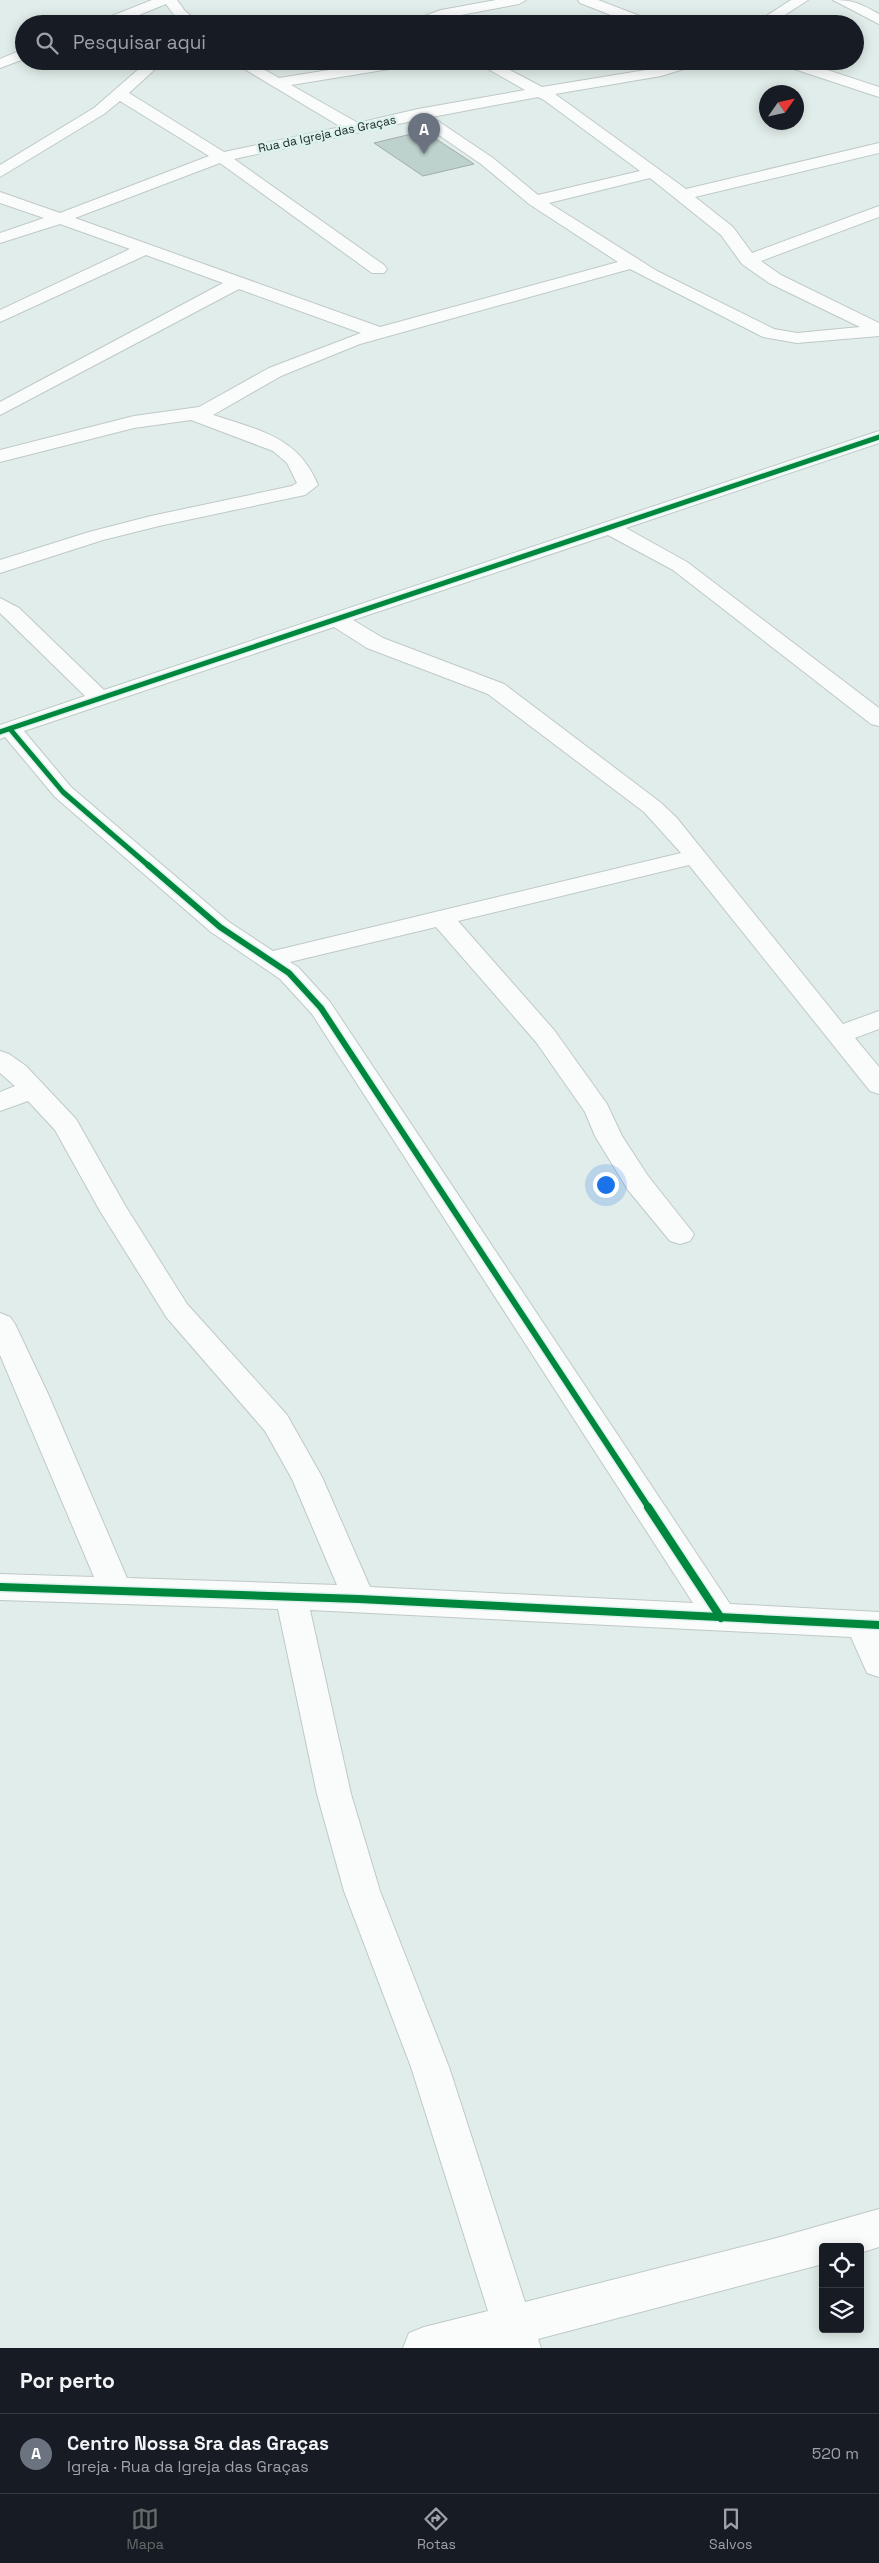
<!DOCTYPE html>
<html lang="pt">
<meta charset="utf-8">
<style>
body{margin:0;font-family:"Space Grotesk",sans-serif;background:#242831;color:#f1f3f6}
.controls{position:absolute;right:15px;bottom:15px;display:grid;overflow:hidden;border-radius:5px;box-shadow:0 2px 12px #0003}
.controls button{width:45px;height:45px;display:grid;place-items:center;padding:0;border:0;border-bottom:1px solid #363941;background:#171b24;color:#f1f3f6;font:25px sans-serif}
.compass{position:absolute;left:759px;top:85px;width:45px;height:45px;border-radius:50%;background:#171b24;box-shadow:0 2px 12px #0003;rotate:56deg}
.you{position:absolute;left:605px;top:1184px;width:18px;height:18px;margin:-12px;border:4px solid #fff;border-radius:50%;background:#1a73e8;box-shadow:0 0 0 8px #1a73e833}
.badge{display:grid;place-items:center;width:32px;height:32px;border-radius:50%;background:#626c6a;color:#fff;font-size:16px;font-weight:700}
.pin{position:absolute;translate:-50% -41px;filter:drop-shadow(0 1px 2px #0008)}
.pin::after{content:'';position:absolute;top:26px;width:18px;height:15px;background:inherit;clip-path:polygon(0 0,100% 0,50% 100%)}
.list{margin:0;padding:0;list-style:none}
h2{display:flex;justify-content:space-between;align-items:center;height:65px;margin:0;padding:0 20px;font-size:21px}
h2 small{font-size:16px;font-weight:400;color:#9ea1a6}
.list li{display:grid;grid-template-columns:32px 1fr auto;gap:15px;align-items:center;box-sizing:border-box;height:80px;padding:0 20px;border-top:1px solid #363941}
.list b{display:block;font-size:19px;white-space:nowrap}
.list p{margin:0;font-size:16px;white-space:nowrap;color:#9ea1a6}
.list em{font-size:16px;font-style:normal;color:#9ea1a6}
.icon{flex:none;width:28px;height:28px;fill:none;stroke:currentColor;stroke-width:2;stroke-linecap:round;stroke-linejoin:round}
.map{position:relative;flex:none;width:879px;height:2348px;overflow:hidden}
.search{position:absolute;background:#171b24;box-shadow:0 2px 12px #0003;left:15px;right:15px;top:15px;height:55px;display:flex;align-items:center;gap:12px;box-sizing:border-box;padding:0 18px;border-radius:28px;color:#9ea1a6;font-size:19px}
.sheet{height:145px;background:#171b24}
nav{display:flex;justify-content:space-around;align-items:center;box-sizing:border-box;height:70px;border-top:1px solid #363941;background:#171b24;font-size:14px;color:#9ea1a6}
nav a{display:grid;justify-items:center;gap:2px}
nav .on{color:#626c6a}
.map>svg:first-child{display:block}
</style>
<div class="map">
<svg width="879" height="2348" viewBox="0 0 879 2348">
<rect width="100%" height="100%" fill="#e1edea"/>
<path fill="#bdd1cd" stroke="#a3adaa" d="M424,131L474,164L423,176L374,143Z"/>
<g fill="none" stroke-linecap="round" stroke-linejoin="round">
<defs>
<g id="minor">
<path d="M152,0H177L185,11L201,24C181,24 178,21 166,4L117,24H97L99,21Z"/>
<path d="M496,0H526L519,4L445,18L434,24H420L422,17L441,10Z"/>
<path d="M578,0H598L653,21L655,24H634L580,3Z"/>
<path d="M791,0H808L771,24H754Z"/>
<path d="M833,0C854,0 861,4 879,14V24Z"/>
<path d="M24,49V59L0,68V59Z"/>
<path d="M148,61H164L129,93L224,152L341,127L231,61H249L279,78L385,61H421L414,65L291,85L358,123L418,109L525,90L474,61H493L542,87L658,68L679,61H702L700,64L661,76L555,94L686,189L879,143V153L695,197L733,227L752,253L879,206V217L761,261L781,275L879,323V336L797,343L763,337L630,269L360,344L281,376L213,415C258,430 298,436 318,485L305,495L159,526L103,540L0,573V560L89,532L151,516L292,486L297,483L287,463L273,451L191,420L134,428L0,462V450L134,416L199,407L269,368L361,333L239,289L0,415V402L223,283L146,255L0,322V310L130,249L60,224L0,243V233L44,218L0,203V192L60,213L209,156L120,101L104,114L0,177V165L94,108ZM538,97L544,100L640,171L538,195L493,158L432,117ZM417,120L481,164L529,204L618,262L380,327L75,218L220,163L372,273H384L387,269L384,265L234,159ZM650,178L721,235L742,264L769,283L860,327L797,333L774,329L657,271L549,203Z"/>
<path d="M777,61H800L879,87V97L779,64Z"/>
<path d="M879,431V443L626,528L687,562L879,708V726L871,724L673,570L608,535L353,620L383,638L504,684L660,802L676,817L843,1024L879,1011V1029L855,1038L879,1067V1094L870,1091L689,865L458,921L554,1030L607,1104L622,1136L648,1176L694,1234L690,1241L680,1244L670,1241L628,1190L595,1136L585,1112L536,1042L436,927L290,962L298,967L330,1002L730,1604L879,1612V1677L867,1673L851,1637L310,1610L351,1794L380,1891L449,2067L525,2302L773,2239L879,2209V2247L860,2253V2247H823V2264L538,2339L541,2348H403L409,2333L424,2327L488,2311L411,2067L344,1891L317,1794L278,1609L0,1600V1574L94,1577L0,1355V1313L10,1317L15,1324L49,1396L127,1578L337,1585L292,1479L265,1431L167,1318L100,1211L55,1130L28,1101L0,1111V1092L15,1086L0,1073V1051L9,1054L26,1066L76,1119L126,1207L187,1304L287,1415L322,1477L370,1587L693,1603L312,1014L280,979L211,932L55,797L5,737L0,739V725L85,696L0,613V598L19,608L104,690ZM334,627L367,648L488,694L644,812L681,853L273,951L229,922L71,787L24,731Z"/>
</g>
</defs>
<use href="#minor" stroke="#bfc9c7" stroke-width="2"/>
<use href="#minor" fill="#fafcfc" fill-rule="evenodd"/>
<defs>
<g id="cycleway-far2">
<path d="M10,729L63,792L149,866"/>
<path d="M0,732L879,437"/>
</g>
<path id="cycleway-far1" d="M148,865L220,927L289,973L321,1008L649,1508"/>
<g id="cycleway">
<path d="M648,1507L721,1618"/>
<path d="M0,1587L359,1599L879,1625"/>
</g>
</defs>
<use href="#cycleway-far2" stroke="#dcf2ed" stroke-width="8"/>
<use href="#cycleway-far1" stroke="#dcf2ed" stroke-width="9"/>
<use href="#cycleway" stroke="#dcf2ed" stroke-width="11"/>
<use href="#cycleway-far2" stroke="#00873e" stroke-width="5"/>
<use href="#cycleway-far1" stroke="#00873e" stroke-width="6"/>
<use href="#cycleway" stroke="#00873e" stroke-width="8"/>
</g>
<g text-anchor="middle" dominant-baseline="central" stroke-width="5" stroke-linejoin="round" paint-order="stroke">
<g font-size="12" fill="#1e2625" stroke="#dcf2ed">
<text transform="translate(327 134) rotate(-12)">Rua da Igreja das Graças</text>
</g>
</g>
</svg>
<div class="controls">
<button><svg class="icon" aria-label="locate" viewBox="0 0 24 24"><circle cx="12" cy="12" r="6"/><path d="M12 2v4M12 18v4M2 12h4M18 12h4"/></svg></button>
<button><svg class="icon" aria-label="layers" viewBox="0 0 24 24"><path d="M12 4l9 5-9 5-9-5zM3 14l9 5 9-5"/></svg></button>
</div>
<svg class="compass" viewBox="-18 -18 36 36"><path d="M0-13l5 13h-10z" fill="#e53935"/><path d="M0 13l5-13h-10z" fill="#9ea1a6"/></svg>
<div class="you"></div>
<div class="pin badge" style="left:424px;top:154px;background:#6b7280">A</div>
<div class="search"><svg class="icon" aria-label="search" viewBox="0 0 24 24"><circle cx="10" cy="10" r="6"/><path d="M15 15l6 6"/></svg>Pesquisar aqui</div>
</div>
<section class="sheet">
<h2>Por perto<small></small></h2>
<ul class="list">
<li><span class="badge" style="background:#6b7280">A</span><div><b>Centro Nossa Sra das Graças</b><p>Igreja · Rua da Igreja das Graças</p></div><em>520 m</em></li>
</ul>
</section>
<nav>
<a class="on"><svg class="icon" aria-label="map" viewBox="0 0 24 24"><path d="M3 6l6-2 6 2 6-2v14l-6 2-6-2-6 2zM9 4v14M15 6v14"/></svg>Mapa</a>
<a><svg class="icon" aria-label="directions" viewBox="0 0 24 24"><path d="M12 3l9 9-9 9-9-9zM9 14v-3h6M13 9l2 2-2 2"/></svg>Rotas</a>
<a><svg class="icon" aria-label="saved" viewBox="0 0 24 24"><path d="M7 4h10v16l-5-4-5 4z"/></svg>Salvos</a>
</nav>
